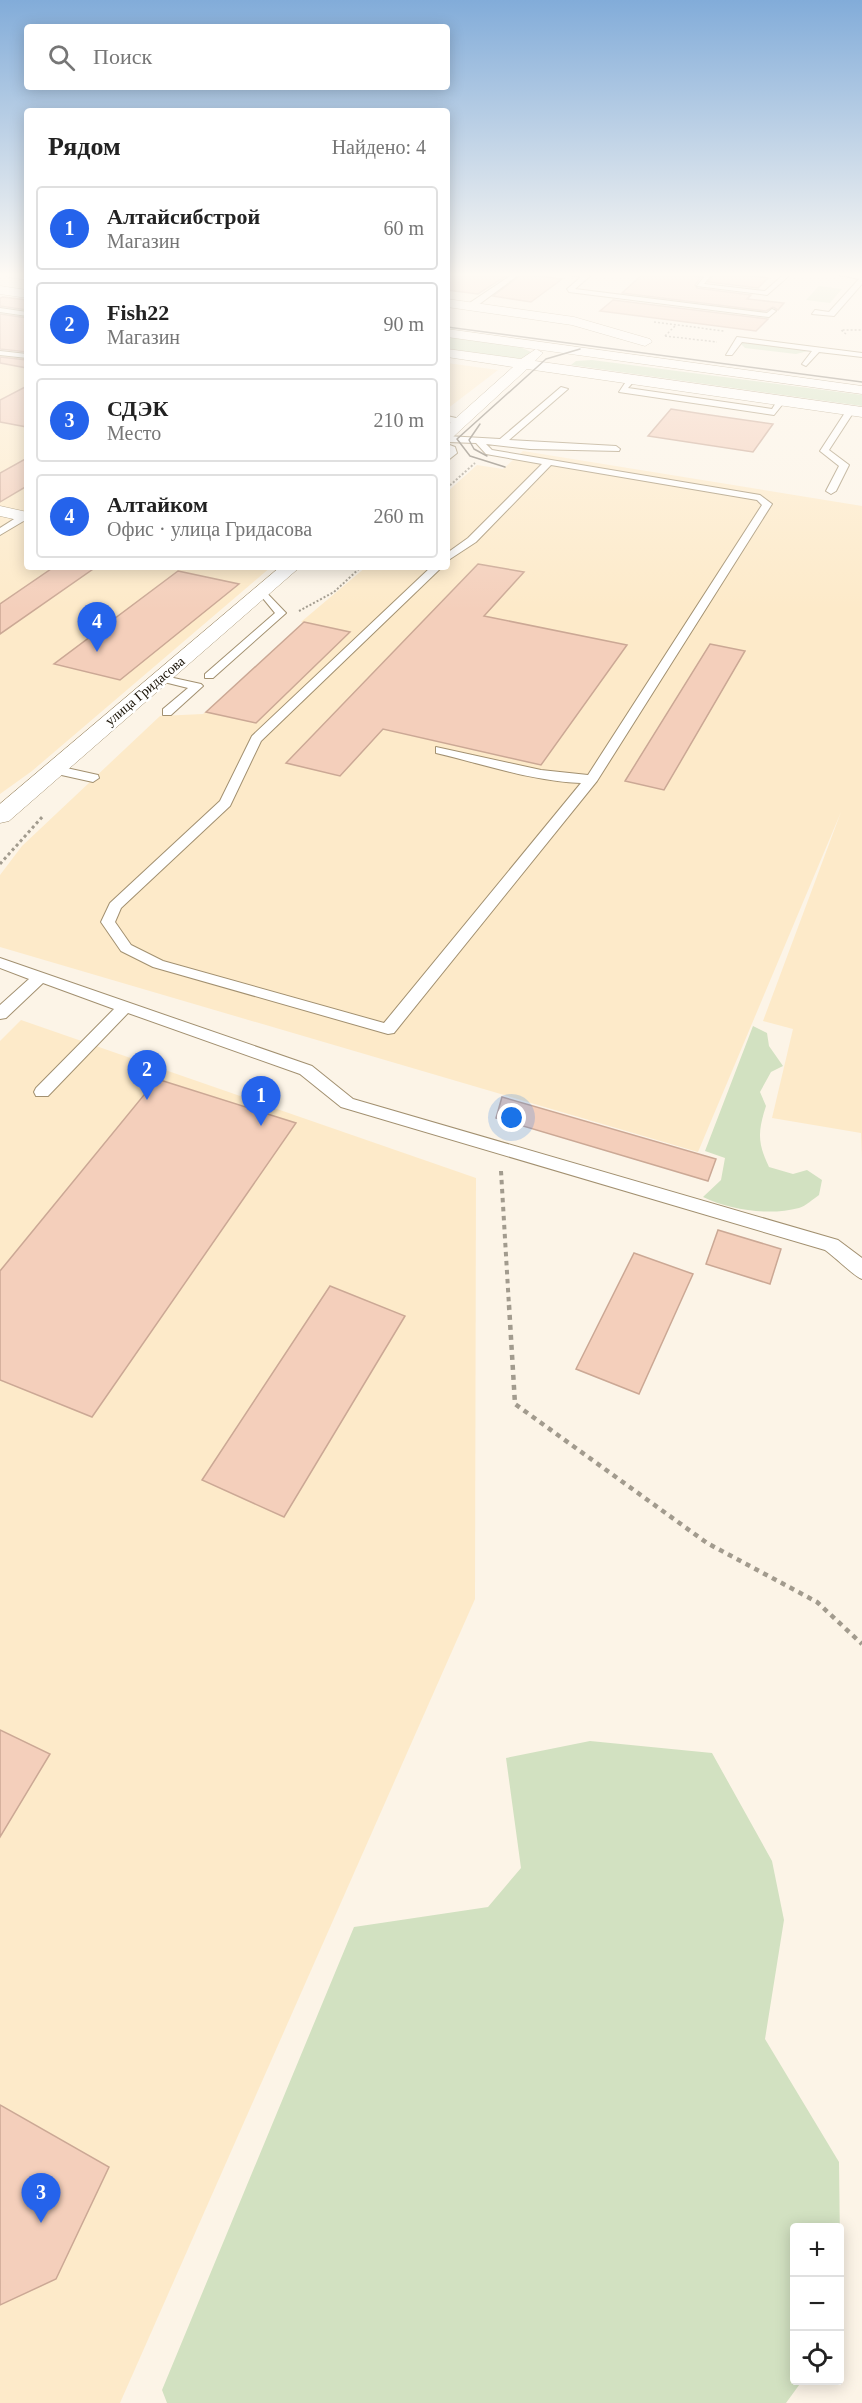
<!DOCTYPE html>
<html lang="ru">
<meta charset="utf-8">
<style>
body{margin:0;font-family:"Times New Roman",serif;background:#f2f2f2;color:#222}
.controls{position:absolute;right:18px;bottom:18px;display:grid;overflow:hidden;border-radius:6px;box-shadow:0 3px 15px #0003}
.controls button{width:54px;height:54px;display:grid;place-items:center;padding:0;border:0;border-bottom:2px solid #e0e0e0;background:#fff;color:#222;font:30px sans-serif}
.you{position:absolute;left:512px;top:1118px;width:21px;height:21px;margin:-15px;border:4px solid #fff;border-radius:50%;background:#1a73e8;box-shadow:0 0 0 9px #1a73e833}
.badge{display:grid;place-items:center;width:39px;height:39px;border-radius:50%;background:#2563eb;color:#fff;font-size:20px;font-weight:700}
.pin{position:absolute;translate:-50% -50px;filter:drop-shadow(0 2px 3px #0008)}
.pin::after{content:'';position:absolute;top:32px;width:21px;height:18px;background:inherit;clip-path:polygon(0 0,100% 0,50% 100%)}
.list{margin:0;padding:0;list-style:none}
h2{display:flex;justify-content:space-between;align-items:center;height:78px;margin:0;padding:0 24px;font-size:26px}
h2 small{font-size:20px;font-weight:400;color:#767676}
.list li{display:grid;grid-template-columns:39px 1fr auto;gap:18px;align-items:center;box-sizing:border-box;height:84px;margin:0 12px 12px;padding:0 12px;border:2px solid #e0e0e0;border-radius:6px}
.list b{display:block;font-size:22px;white-space:nowrap}
.list p{margin:0;font-size:20px;white-space:nowrap;color:#767676}
.list em{font-size:20px;font-style:normal;color:#767676}
.icon{flex:none;width:33px;height:33px;fill:none;stroke:currentColor;stroke-width:2;stroke-linecap:round;stroke-linejoin:round}
.map{position:relative;flex:none;width:862px;height:2403px;overflow:hidden}
.search{position:absolute;background:#fff;box-shadow:0 3px 15px #0003;left:24px;top:24px;width:426px;height:66px;display:flex;align-items:center;gap:15px;box-sizing:border-box;padding:0 21px;border-radius:6px;color:#767676;font-size:22px}
.panel{position:absolute;background:#fff;box-shadow:0 3px 15px #0003;left:24px;top:108px;width:426px;height:462px;border-radius:6px}
.map>svg:first-child{display:block}
</style>
<div class="map">
<svg width="862" height="2403" viewBox="0 0 862 2403">
<rect width="100%" height="100%" fill="#fcf4e7"/>
<g fill="#fdeac9">
<path d="M0,355L27,358V567H271L32,771L0,794Z"/>
<path d="M447,363L498,370L447,409Z"/>
<path d="M523,451L862,506V1159L861,1133L772,1118L793,1029L763,1021L841,812L698,1152L0,947V875L22,846L160,716L203,714L304,623L301,622L366,567H447V492L477,465L503,469Z"/>
<path d="M21,1020L476,1178L475,1599L120,2403H0V1041Z"/>
</g>
<g fill="#d2e1c1">
<path d="M819,286L842,289L830,303L806,300Z"/>
<path d="M447,336L516,345L531,352L524,358L514,359L447,349Z"/>
<path d="M745,342L807,350L808,351L796,354L745,348L740,343Z"/>
<path d="M592,360L862,395V406L571,365L576,361Z"/>
<path d="M753,1026L767,1033L769,1046L783,1066L771,1072L760,1092L766,1106C758,1131 757,1142 769,1167L793,1174L807,1170L822,1180L819,1195C813,1199 806,1206 799,1208C769,1216 730,1210 703,1197L721,1180L725,1158L705,1151Z"/>
<path d="M590,1741L712,1753L772,1861L784,1920L765,2039L839,2162L841,2325L840,2328V2228H794V2380L802,2381L786,2403H167L162,2390L354,1927L488,1907L521,1868L506,1758Z"/>
</g>
<g fill="#f4cfbb" stroke="#cba895" stroke-width="1.5">
<path d="M447,274H509L478,294L447,290Z"/>
<path d="M522,274L562,279L531,302L493,296Z"/>
<path d="M643,274H691L700,278L695,285L697,288L751,295L747,299L784,303L778,310L773,307L766,311L622,293Z"/>
<path d="M714,274H736L768,278L758,288L708,282Z"/>
<path d="M3,297L27,300V310L0,306V298Z"/>
<path d="M613,300L768,319L756,331L600,311Z"/>
<path d="M0,314L27,318V352L0,349Z"/>
<path d="M0,357L27,360V368L0,363Z"/>
<path d="M27,386V427L0,422V400Z"/>
<path d="M671,409L703,414L773,424L753,452L648,436Z"/>
<path d="M27,458V486L0,502V473Z"/>
<path d="M478,564L524,572L484,616L627,645L541,765L383,729L340,776L286,763Z"/>
<path d="M54,567H96L0,634V604Z"/>
<path d="M178,571L239,584L120,680L54,664Z"/>
<path d="M304,622L350,632L256,723L206,712Z"/>
<path d="M710,644L745,651L664,790L625,781Z"/>
<path d="M157,1079L296,1123L92,1417L0,1380V1271Z"/>
<path d="M502,1097L716,1159L708,1181L496,1118Z"/>
<path d="M718,1230L781,1249L770,1284L706,1264Z"/>
<path d="M634,1253L693,1274L639,1394L576,1369Z"/>
<path d="M330,1286L405,1316L284,1517L202,1480Z"/>
<path d="M0,1730L50,1754L0,1837Z"/>
<path d="M0,2105L109,2167L56,2279L0,2305Z"/>
</g>
<g fill="none" stroke-linecap="round" stroke-linejoin="round">
<defs>
<g id="lane">
<path d="M513,274H520L474,308H468V304Z"/>
<path d="M566,274L590,276L575,289L767,313L772,309L776,311L769,317L569,292L567,289L581,277Z"/>
<path d="M693,274H712L704,284L765,291L784,274H791L767,295L697,286L704,277Z"/>
<path d="M835,274L862,275V284L834,316L812,314L815,310L829,312L859,279Z"/>
<path d="M0,308L27,312V316L0,312Z"/>
<path d="M737,337L862,353V357L819,352L806,366L802,364L812,351L742,342L732,355H726Z"/>
<path d="M0,351L27,354V358L0,355Z"/>
<path d="M629,377L636,379L628,388L772,409L779,398L786,400L774,415L619,392Z"/>
<path d="M561,387L568,389L509,440L616,446L620,449L619,451L530,449L486,444L492,450L760,495L772,504L597,781L394,1033L388,1034L153,967L121,951L101,922L110,903L220,801L252,736L431,567H442L261,741L230,806L121,908L115,922L131,945L163,961L384,1023L581,783C532,781 483,764 436,753V747L541,770L588,775L762,505L757,500L551,465L476,542L447,561V553L468,538L542,464L486,454L476,443L447,442V436L500,439Z"/>
<path d="M848,408L855,410L829,450L849,465L836,491L831,494L826,491L839,466L820,451Z"/>
<path d="M447,416L465,420L466,422L462,425L447,422Z"/>
<path d="M447,444L455,447L457,453L447,461Z"/>
<path d="M22,514H27V519L0,535V528Z"/>
<path d="M262,588L286,613L213,678H205V674L275,613L257,591Z"/>
<path d="M160,675L201,684L203,686L171,715H163V709L188,688L156,680L154,678Z"/>
<path d="M53,765L98,775L99,778L93,782L48,772L47,769Z"/>
<path d="M0,958L312,1066L353,1099L838,1240L862,1258V1279C855,1277 835,1257 825,1250L341,1107L300,1074L128,1013L48,1096H36L34,1092L36,1088L114,1009L43,983L6,1018L0,1019V1005L29,979L0,968Z"/>
</g>
<g id="street">
<path d="M0,286L27,290V298L0,294Z"/>
<path d="M447,299L574,317L650,339L652,342L645,346L572,325L447,307Z"/>
<path d="M447,349L521,359L536,349L543,353L535,361L862,407V417L527,369L453,437L447,439V426L513,367L447,357Z"/>
<path d="M0,506L27,512V522L0,516Z"/>
<path d="M280,567H300L9,821L0,823V804Z"/>
</g>
<g id="secondary">
<path d="M6,274H27V280L8,277Z"/>
<path d="M447,329L862,386V394L447,337Z"/>
</g>
</defs>
<use href="#lane" stroke="#a29070" stroke-width="2"/>
<use href="#street" stroke="#a29070" stroke-width="1"/>
<use href="#secondary" stroke="#a29070" stroke-width="1"/>
<g stroke="#a29b8e" stroke-width="1.5" stroke-dasharray="2 2" stroke-linecap="butt">
<path d="M654,322L724,331"/>
<path d="M846,334L841,330H862"/>
<path d="M665,336L717,342"/>
<path d="M665,336L676,325"/>
</g>
<g stroke="#a29b8e" stroke-width="2" stroke-dasharray="2 2" stroke-linecap="butt">
<path d="M447,488L475,463"/>
<path d="M299,611L334,592L361,567"/>
</g>
<path stroke="#a29b8e" stroke-width="3" stroke-dasharray="3 3" stroke-linecap="butt" d="M0,864L44,815"/>
<path stroke="#a29b8e" stroke-width="4" stroke-dasharray="4.5 4.5" stroke-linecap="butt" d="M501,1171L509,1306"/>
<path stroke="#a29b8e" stroke-width="4.5" stroke-dasharray="5 5" stroke-linecap="butt" d="M509,1305L515,1404L707,1543L817,1602L862,1644"/>
<use href="#lane" fill="#fff" fill-rule="evenodd"/>
<use href="#street" fill="#fff" fill-rule="evenodd"/>
<use href="#secondary" fill="#fff" fill-rule="evenodd"/>
<g stroke="#7e766a" stroke-width="1.5">
<path d="M447,327L862,382"/>
<path d="M480,424L469,440L474,449L487,456"/>
<path d="M505,467L470,456L457,439L546,359L580,349"/>
</g>
</g>
<linearGradient id="sky" x2="0" y2="1"><stop stop-color="#82acd9"/><stop offset="0.45" stop-color="#fefaf4"/><stop offset="1" stop-color="#fefaf4" stop-opacity="0"/></linearGradient>
<rect width="862" height="610" fill="url(#sky)"/>
<g text-anchor="middle" dominant-baseline="central" stroke-width="5" stroke-linejoin="round" paint-order="stroke">
<g font-size="14" fill="#191206" stroke="#fff">
<text transform="translate(145 691) rotate(-40)">улица Гридасова</text>
</g>
</g>
</svg>
<div class="controls">
<button>+</button>
<button>−</button>
<button><svg class="icon" aria-label="locate" viewBox="0 0 24 24"><circle cx="12" cy="12" r="6"/><path d="M12 2v4M12 18v4M2 12h4M18 12h4"/></svg></button>
</div>
<div class="you"></div>
<div class="pin badge" style="left:261px;top:1126px">1</div>
<div class="pin badge" style="left:147px;top:1100px">2</div>
<div class="pin badge" style="left:41px;top:2223px">3</div>
<div class="pin badge" style="left:97px;top:652px">4</div>
<div class="search"><svg class="icon" aria-label="search" viewBox="0 0 24 24"><circle cx="10" cy="10" r="6"/><path d="M15 15l6 6"/></svg>Поиск</div>
<section class="panel">
<h2>Рядом<small>Найдено: 4</small></h2>
<ul class="list">
<li><span class="badge">1</span><div><b>Алтайсибстрой</b><p>Магазин</p></div><em>60 m</em></li>
<li><span class="badge">2</span><div><b>Fish22</b><p>Магазин</p></div><em>90 m</em></li>
<li><span class="badge">3</span><div><b>СДЭК</b><p>Место</p></div><em>210 m</em></li>
<li><span class="badge">4</span><div><b>Алтайком</b><p>Офис · улица Гридасова</p></div><em>260 m</em></li>
</ul>
</section>
</div>
